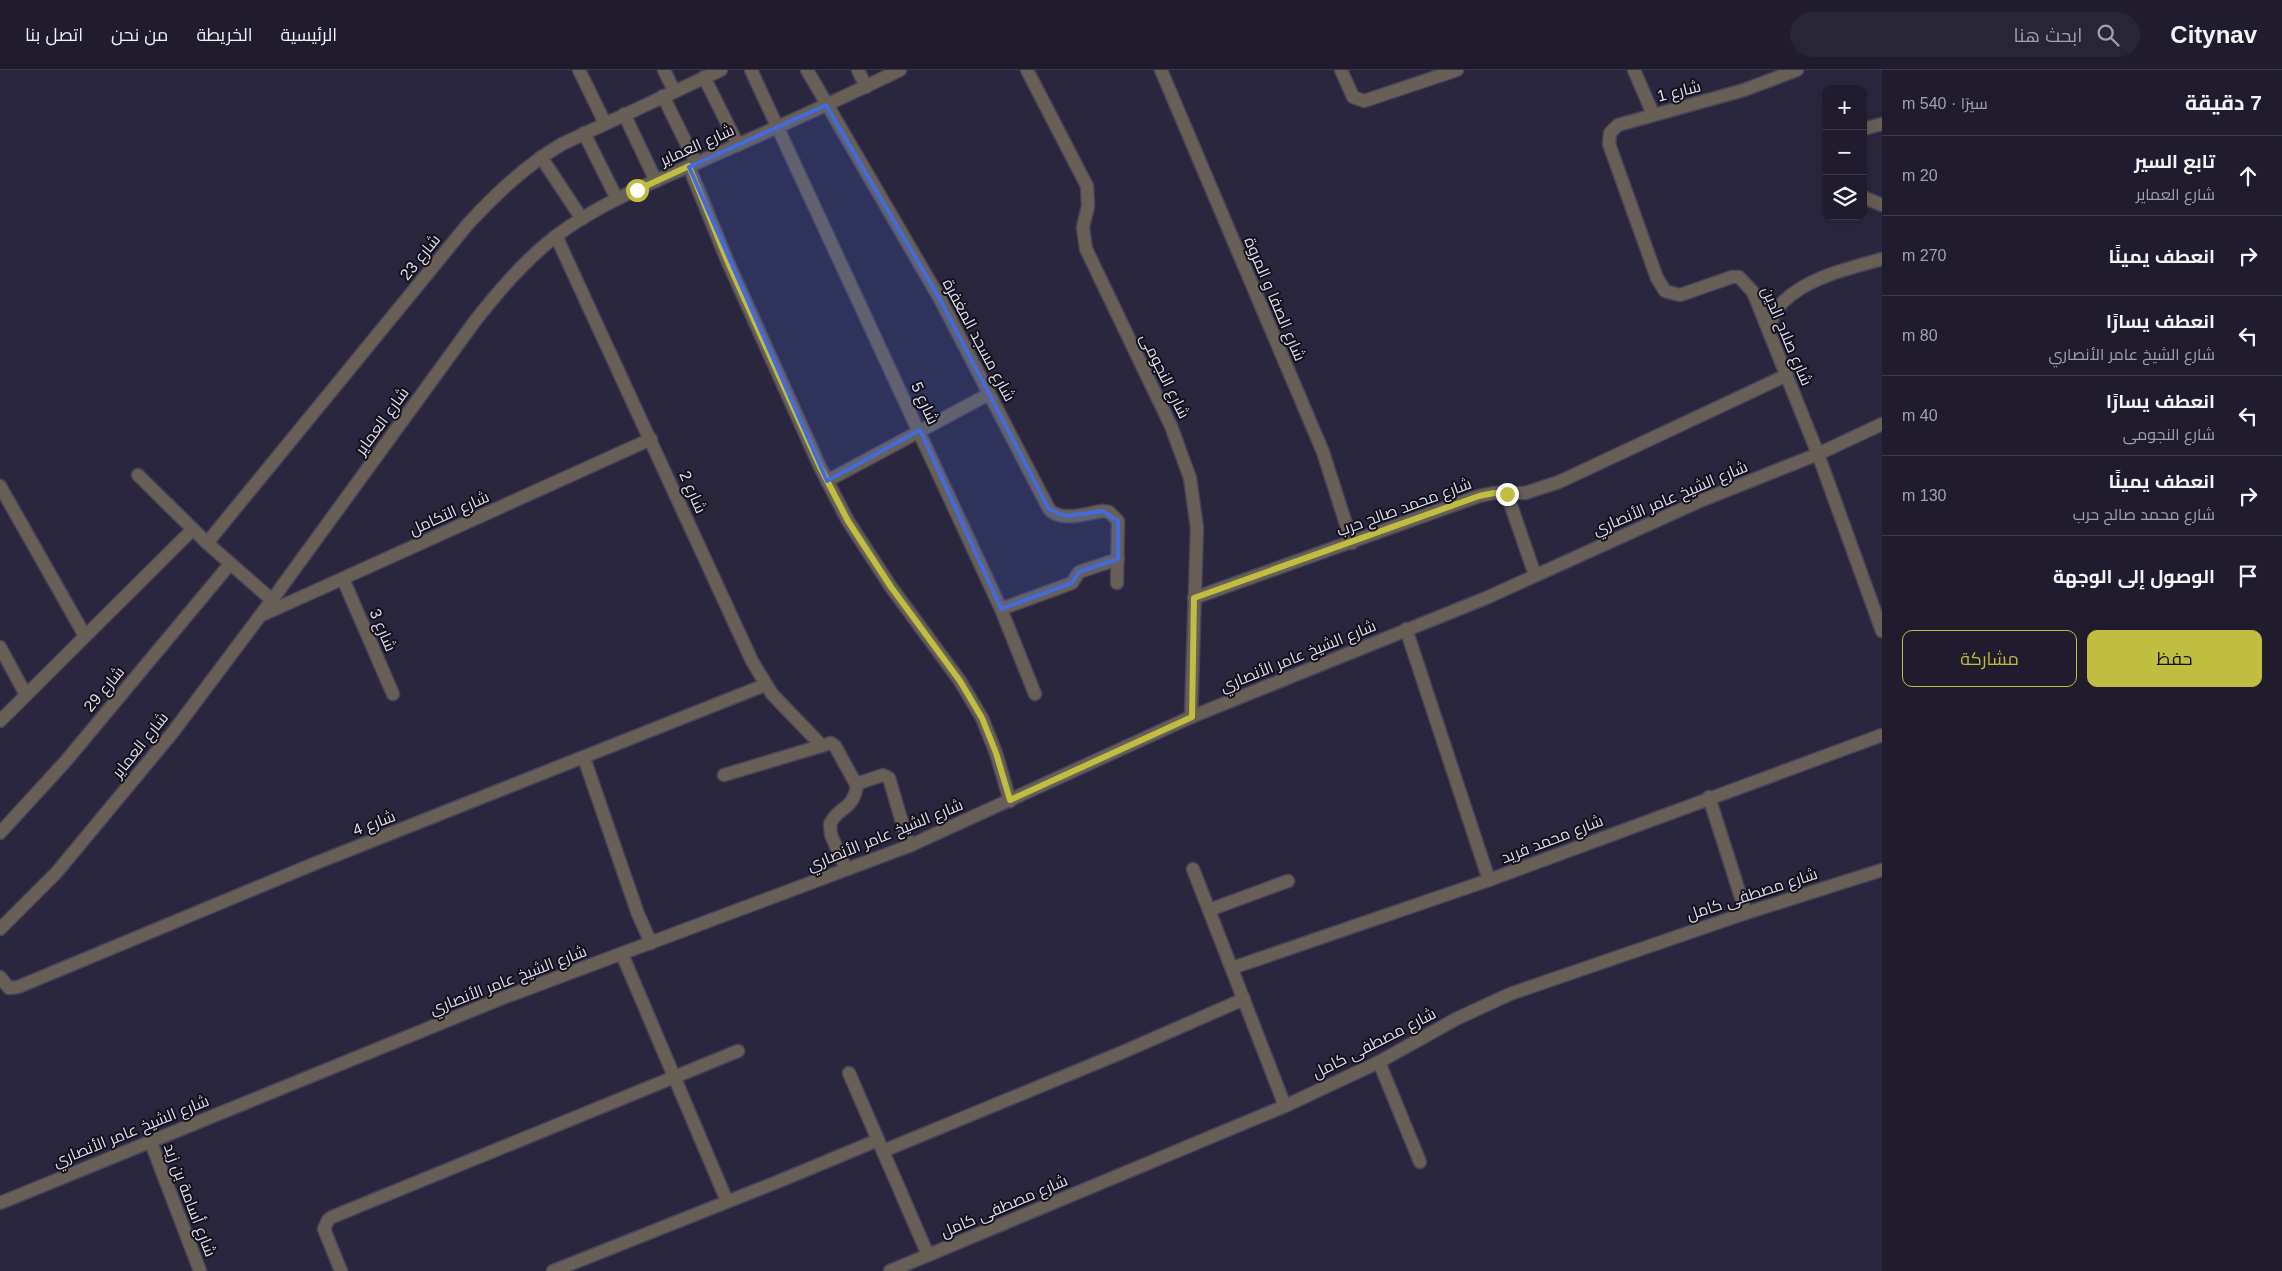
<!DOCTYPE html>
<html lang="ar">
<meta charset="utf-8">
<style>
body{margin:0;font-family:Helvetica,Cairo,sans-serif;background:#282536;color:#f1f3f6;direction:rtl}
.controls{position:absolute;right:15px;top:15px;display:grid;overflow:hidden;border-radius:10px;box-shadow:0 5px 20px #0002}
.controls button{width:45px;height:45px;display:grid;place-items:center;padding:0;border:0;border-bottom:1px solid #3d3a4a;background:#201c2e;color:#f1f3f6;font:25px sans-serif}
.stop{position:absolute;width:15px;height:15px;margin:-11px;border:4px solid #bfbe41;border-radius:50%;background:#fff}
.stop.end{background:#bfbe41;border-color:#fff;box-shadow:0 1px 5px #0008}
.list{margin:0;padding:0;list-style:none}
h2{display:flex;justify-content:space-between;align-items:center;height:65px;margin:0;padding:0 20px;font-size:21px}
h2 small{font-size:16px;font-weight:400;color:#a2a1aa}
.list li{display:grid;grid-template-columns:32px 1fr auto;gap:15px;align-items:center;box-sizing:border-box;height:80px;padding:0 20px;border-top:1px solid #3d3a4a}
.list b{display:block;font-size:19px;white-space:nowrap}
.list p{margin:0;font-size:16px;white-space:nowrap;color:#a2a1aa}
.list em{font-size:16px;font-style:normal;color:#a2a1aa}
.actions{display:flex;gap:10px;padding:15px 20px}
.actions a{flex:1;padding:11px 0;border:1px solid #bfbe41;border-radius:10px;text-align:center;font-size:18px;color:#bfbe41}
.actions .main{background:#bfbe41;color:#111}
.icon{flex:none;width:28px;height:28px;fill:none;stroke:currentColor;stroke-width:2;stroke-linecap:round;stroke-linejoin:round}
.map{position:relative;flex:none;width:1882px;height:1201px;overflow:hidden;direction:ltr}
header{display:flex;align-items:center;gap:30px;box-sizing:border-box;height:70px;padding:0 25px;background:#201c2e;border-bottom:1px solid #3d3a4a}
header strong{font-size:24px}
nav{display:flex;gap:28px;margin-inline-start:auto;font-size:18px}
.search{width:350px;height:45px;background:#282536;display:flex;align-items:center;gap:12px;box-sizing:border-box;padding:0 18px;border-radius:28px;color:#a2a1aa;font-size:19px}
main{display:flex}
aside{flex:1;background:#201c2e}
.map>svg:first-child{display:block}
</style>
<header>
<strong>Citynav</strong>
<div class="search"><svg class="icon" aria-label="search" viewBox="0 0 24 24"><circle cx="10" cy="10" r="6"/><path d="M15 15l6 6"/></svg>ابحث هنا</div>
<nav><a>الرئيسية</a><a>الخريطة</a><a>من نحن</a><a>اتصل بنا</a></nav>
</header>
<main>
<aside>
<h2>7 دقيقة<small>سيرًا · 540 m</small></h2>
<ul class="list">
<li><svg class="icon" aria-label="ahead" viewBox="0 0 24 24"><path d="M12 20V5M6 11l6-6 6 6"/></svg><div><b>تابع السير</b><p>شارع العماير</p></div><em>20 m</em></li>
<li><svg class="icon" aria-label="right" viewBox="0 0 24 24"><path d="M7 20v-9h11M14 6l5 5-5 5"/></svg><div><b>انعطف يمينًا</b></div><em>270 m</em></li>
<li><svg class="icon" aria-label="left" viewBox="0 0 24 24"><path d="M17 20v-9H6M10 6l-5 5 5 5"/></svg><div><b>انعطف يسارًا</b><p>شارع الشيخ عامر الأنصاري</p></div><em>80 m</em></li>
<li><svg class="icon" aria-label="left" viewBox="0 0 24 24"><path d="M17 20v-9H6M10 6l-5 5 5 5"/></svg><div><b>انعطف يسارًا</b><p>شارع النجومى</p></div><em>40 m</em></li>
<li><svg class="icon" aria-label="right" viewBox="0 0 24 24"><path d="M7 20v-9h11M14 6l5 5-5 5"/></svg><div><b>انعطف يمينًا</b><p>شارع محمد صالح حرب</p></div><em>130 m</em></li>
<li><svg class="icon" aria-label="arrive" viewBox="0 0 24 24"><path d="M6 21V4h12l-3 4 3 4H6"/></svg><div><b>الوصول إلى الوجهة</b></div></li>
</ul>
<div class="actions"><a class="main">حفظ</a><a>مشاركة</a></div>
</aside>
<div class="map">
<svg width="1882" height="1201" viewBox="0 0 1882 1201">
<rect width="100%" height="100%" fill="#2a263d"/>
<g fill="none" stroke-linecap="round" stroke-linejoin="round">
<defs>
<g id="minor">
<path d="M579,0L605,53"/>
<path d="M664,0L674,21"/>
<path d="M751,0L1001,539L1035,624"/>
<path d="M807,0L940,229L1049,439C1061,453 1087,443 1103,441L1109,442L1118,451L1117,513"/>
<path d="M858,0L866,17"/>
<path d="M1027,0L1087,116L1088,136L1083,157L1086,179L1171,356L1190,408L1197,458L1191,647"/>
<path d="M1161,0L1323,382L1352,473"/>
<path d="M1341,0L1353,27L1364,31L1457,0"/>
<path d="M1634,0L1653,44"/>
<path d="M1797,0L1744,20L1618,55L1610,63L1609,74L1657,208L1665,221L1680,225L1732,207H1739L1753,222L1818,384L1882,561"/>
<path d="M704,7L738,75"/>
<path d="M663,26L696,93"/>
<path d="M624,44L656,111"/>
<path d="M1863,59L1882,54"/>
<path d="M584,63L617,129"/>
<path d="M541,87L582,149"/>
<path d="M689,97L727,190L820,397L848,451L891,517L960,611L982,648L996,683L1010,731"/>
<path d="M1863,127L1882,135"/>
<path d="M556,166L752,591L772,624L822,676"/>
<path d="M1768,258C1772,249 1776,239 1783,232C1808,207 1850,198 1882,189"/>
<path d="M138,405L207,473L272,530"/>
<path d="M827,411L989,324"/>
<path d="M0,416L85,566"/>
<path d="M1507,424L1535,505"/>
<path d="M207,473L468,154C497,123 525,96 562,74L721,0"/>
<path d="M343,509L393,624"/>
<path d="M1194,528L1479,426L1494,423H1525L1559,412L1787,305"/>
<path d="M1001,539L1072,513L1079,502L1118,489"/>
<path d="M262,545L651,369"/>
<path d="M1406,559L1489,810"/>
<path d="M0,577L26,625"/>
<path d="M0,651L193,459"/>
<path d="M584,688L638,844L651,873"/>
<path d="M724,705L831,673L835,676L856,714L883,705L889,708L909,776"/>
<path d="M1709,727L1746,843"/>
<path d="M0,763L65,692L230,494"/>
<path d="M846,799L831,765L830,754C838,736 854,741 857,714"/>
<path d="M1193,799L1285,1036"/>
<path d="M1209,840L1288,811"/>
<path d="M0,859L57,802L173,662L272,530L475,251C499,220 525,190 556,166C600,133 651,113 701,91C767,62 834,32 900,0"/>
<path d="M622,884L727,1131"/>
<path d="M1232,898L1489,810L1882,665"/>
<path d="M0,907L9,918L18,917L316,793L765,615"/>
<path d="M1379,992L1420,1092"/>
<path d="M849,1003L928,1185"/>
<path d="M150,1070L200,1201"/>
<path d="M883,1081L1123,982L1244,929"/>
<path d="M0,1133L500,929L909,776L1191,647L1486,528L1700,431L1818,384L1882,354"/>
<path d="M341,1201L324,1159L328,1150L332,1147L738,981"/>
<path d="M553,1201L782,1110L878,1070"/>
<path d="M890,1201L1285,1036L1379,992L1456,949L1510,924L1746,843L1882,800"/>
</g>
</defs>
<use href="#minor" stroke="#474359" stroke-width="15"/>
<use href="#minor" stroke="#685f56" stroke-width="12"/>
</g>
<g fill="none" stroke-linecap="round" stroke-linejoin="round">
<path stroke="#bfbe41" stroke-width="6" d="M637,120L689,96L727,190L820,397L848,451L891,517L960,611L982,648L996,683L1010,730L1192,647L1194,528L1479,426L1494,423L1507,424"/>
</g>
<path fill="#446bdc" fill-opacity="0.2" stroke="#446bdc" stroke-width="4" stroke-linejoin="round" d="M826,35L940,229L1049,439L1065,446L1103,441L1118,451V489L1079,502L1072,513L1001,539L920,360L827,411L689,97Z"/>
<g text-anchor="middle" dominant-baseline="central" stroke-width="4" stroke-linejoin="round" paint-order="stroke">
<g font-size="16" fill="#dfddec" stroke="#13111b">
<text transform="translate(1679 21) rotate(-14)">شارع 1</text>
<text transform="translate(697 75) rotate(-24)">شارع العماير</text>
<text transform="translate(420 187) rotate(-51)">شارع 23</text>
<text transform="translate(1275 229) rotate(67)">شارع الصفا و المروة</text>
<text transform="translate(1787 266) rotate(67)">شارع صلاح الدين</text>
<text transform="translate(979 270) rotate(62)">شارع مسجد المغفرة</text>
<text transform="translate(1165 306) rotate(64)">شارع النجومى</text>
<text transform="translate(925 333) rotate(65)">شارع 5</text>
<text transform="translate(382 351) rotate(-54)">شارع العماير</text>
<text transform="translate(693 422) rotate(66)">شارع 2</text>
<text transform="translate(1670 428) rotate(-23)">شارع الشيخ عامر الأنصاري</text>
<text transform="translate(1404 437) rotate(-20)">شارع محمد صالح حرب</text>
<text transform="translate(449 443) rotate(-24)">شارع التكامل</text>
<text transform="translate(383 560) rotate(67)">شارع 3</text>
<text transform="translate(1298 586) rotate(-22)">شارع الشيخ عامر الأنصاري</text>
<text transform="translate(104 619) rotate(-50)">شارع 29</text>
<text transform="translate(140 675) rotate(-51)">شارع العماير</text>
<text transform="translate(374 753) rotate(-21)">شارع 4</text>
<text transform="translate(885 765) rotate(-22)">شارع الشيخ عامر الأنصاري</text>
<text transform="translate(1552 769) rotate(-21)">شارع محمد فريد</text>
<text transform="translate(1752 824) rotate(-18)">شارع مصطفى كامل</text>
<text transform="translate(508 910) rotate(-21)">شارع الشيخ عامر الأنصاري</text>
<text transform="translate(1374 973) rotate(-27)">شارع مصطفى كامل</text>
<text transform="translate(131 1061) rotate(-22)">شارع الشيخ عامر الأنصاري</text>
<text transform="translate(190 1130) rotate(69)">شارع أسامة بن زيد</text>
<text transform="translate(1004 1136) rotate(-23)">شارع مصطفى كامل</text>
</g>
</g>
</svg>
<div class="controls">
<button>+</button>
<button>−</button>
<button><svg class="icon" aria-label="layers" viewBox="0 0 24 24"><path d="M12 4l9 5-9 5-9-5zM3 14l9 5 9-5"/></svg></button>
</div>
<div class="stop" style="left:637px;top:120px"></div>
<div class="stop end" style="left:1507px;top:424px"></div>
</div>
</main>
